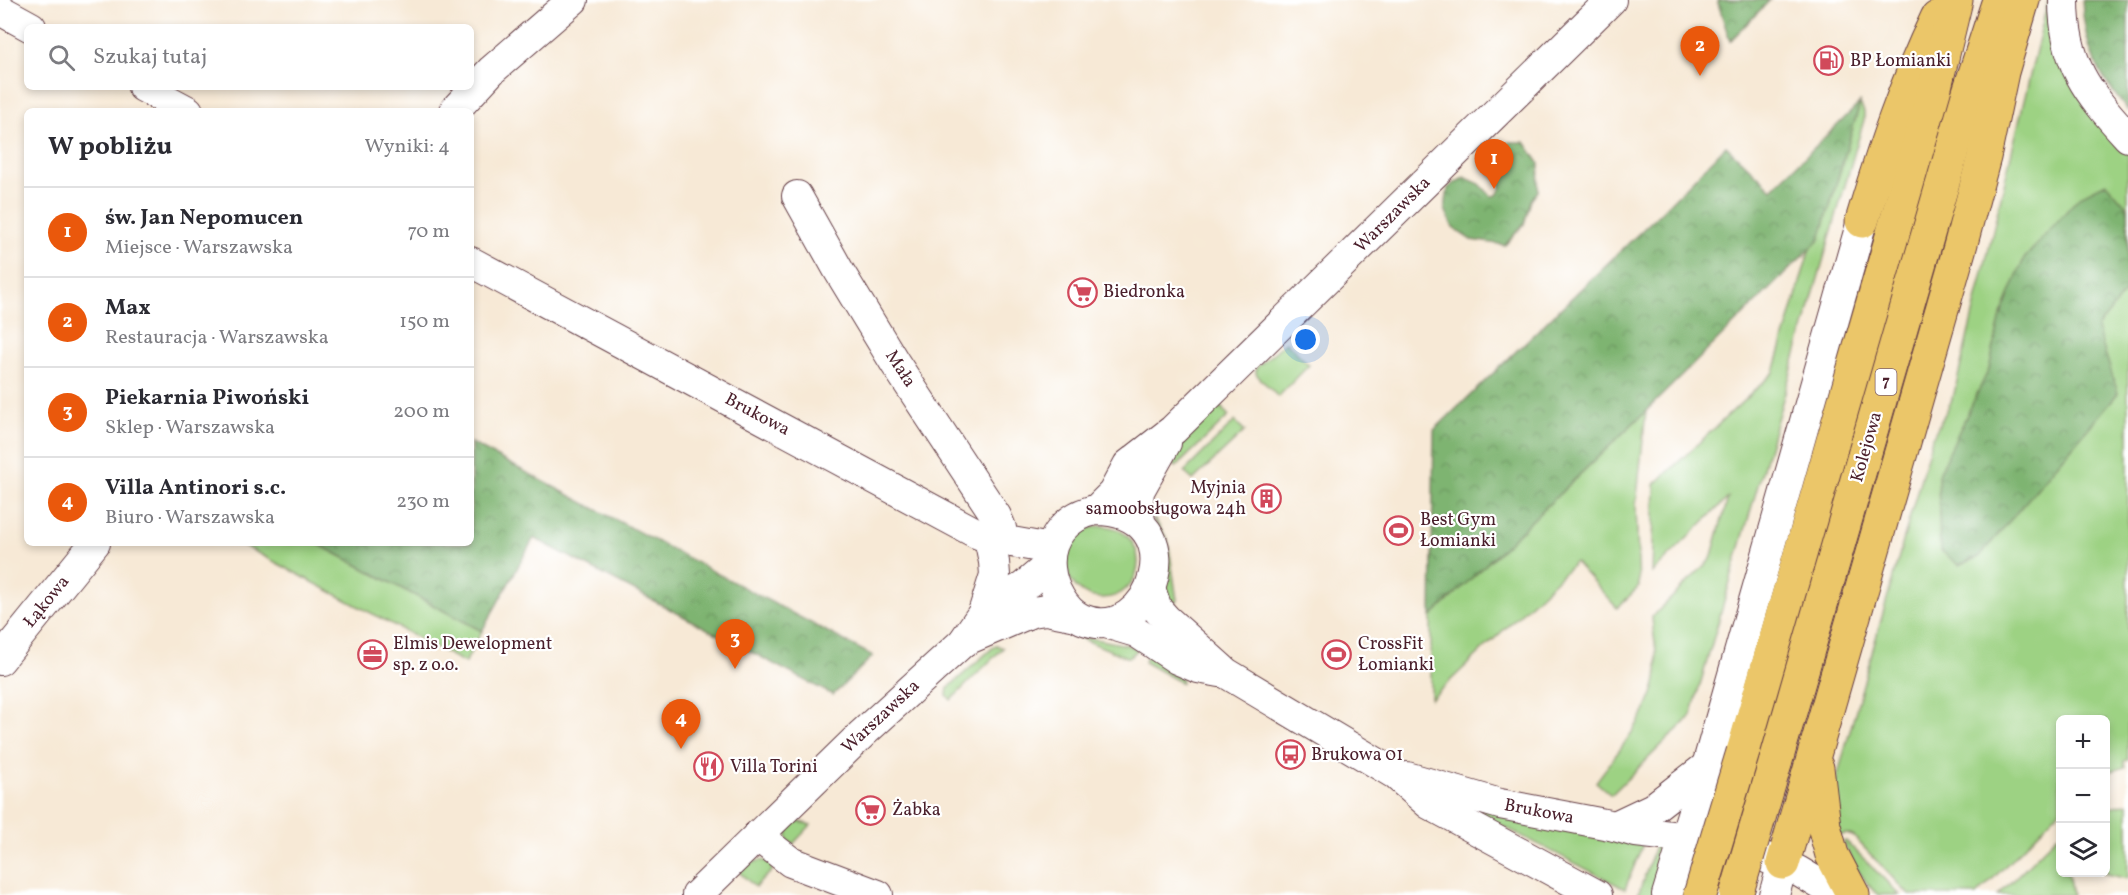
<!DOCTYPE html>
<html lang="pl">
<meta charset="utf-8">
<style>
body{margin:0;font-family:Vollkorn,serif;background:#f7f7f7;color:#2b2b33}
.controls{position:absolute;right:18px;bottom:18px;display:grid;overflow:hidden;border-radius:9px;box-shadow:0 3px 9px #0003}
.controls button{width:54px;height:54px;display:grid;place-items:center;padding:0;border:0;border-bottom:2px solid #e1e1e2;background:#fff;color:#2b2b33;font:30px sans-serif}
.you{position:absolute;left:1306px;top:340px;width:21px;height:21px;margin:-15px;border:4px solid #fff;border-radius:50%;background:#1a73e8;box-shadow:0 0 0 9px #1a73e833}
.badge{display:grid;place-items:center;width:39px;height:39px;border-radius:50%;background:#ea580c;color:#fff;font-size:20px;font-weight:700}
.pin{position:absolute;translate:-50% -50px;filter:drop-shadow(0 2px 3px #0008)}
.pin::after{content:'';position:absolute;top:32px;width:21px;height:18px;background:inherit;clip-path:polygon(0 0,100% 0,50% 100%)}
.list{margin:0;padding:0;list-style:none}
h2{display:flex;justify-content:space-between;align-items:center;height:78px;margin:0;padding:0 24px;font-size:26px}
h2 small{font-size:20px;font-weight:400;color:#7c7c81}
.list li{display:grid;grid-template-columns:39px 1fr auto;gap:18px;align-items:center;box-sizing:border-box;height:90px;padding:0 24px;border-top:2px solid #e1e1e2}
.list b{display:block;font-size:22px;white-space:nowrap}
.list p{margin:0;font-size:20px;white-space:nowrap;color:#7c7c81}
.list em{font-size:20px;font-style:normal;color:#7c7c81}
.icon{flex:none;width:33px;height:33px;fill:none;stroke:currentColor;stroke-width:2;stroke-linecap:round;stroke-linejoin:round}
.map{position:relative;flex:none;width:2128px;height:895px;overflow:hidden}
.search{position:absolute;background:#fff;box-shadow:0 3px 9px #0003;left:24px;top:24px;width:450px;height:66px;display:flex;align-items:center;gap:15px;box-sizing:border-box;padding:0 21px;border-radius:9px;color:#7c7c81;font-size:22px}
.panel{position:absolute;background:#fff;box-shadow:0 3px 9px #0003;left:24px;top:108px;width:450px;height:438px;border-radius:9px}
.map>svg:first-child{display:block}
</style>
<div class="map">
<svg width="2128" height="895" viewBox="0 0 2128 895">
<defs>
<pattern id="forest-crowns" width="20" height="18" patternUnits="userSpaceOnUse" patternTransform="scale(1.5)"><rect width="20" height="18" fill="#7eb471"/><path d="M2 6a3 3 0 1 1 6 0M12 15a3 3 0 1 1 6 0" fill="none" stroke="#69925d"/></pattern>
</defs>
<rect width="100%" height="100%" fill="#fff"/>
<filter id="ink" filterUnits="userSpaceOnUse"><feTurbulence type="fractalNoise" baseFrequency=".0167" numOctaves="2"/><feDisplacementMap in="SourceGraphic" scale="12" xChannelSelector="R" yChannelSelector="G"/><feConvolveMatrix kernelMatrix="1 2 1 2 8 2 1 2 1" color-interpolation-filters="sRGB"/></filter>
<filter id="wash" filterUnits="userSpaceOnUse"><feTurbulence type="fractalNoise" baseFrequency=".008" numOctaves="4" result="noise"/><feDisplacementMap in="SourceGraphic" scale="24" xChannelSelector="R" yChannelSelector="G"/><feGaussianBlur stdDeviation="1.35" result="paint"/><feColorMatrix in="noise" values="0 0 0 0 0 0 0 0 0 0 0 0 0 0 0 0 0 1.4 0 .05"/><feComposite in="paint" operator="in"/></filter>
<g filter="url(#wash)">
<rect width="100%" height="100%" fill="#f7e9d6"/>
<g fill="#9dd283" stroke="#747857" stroke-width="1.5">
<path d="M2048,0H2055L2128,149V760L2124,761L2125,767L2106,773V720H2060V810L1977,895H1909L1853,836L1846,834L1838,836L1834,788L1932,438L1953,398Z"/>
<path d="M1860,103L1864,112V120L1691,716L1611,795L1596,782C1618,751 1653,712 1657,673C1658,655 1653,635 1652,617L1711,559L1728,498L1652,573L1655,484L1774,372L1810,248L1820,239Z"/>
<path d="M1286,342L1309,365L1278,397L1256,374V368Z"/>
<path d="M1220,406L1229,416L1176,467L1173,463L1172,455L1216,408Z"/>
<path d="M1646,411L1636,506L1639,587L1617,608L1575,562L1431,699V617Z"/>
<path d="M1235,421L1245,431L1193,480L1184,472Z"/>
<path d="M1151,514L1168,540L1177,600L1169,608L1166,604L1157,529Z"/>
<circle cx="1102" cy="562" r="36"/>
<path d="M239,543H316L482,631L465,663Z"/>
<path d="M1053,624L1074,635L1127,645L1138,649L1130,657H1126L1056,628Z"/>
<path d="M996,645L1003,648L951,700L947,695L948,688Z"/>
<path d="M1149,653L1181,677L1182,683L1144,662Z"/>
<path d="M1458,803L1644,841L1625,889Z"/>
<path d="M2128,803V879L2102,873L2106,872V808Z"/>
<path d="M797,821L811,825L793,844L788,841C786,831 789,826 797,821Z"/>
<path d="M2057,836H2060V872L2068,873L2072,895H1998Z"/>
<path d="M1846,841L1900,895H1878C1861,879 1853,862 1843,842Z"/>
<path d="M1656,843H1667L1655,895H1638Z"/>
<path d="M761,860L772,863V871L755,887L739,872L749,864Z"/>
</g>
<g fill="url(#forest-crowns)" stroke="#646a4e" stroke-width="1.5">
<path d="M1717,0H1770L1730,41Z"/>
<path d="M2082,0H2128V111C2098,74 2084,49 2082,0Z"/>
<path d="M1860,103L1820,239L1646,411L1431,617L1434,430L1660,213L1726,146L1772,189Z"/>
<path d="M1510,142H1525L1539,163L1538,191L1531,200L1524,224L1505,245L1471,240L1453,228L1445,209L1448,188L1464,177L1480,184L1491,196L1497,195L1501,188V185L1487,169V161L1492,149Z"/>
<path d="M2106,183L2128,208V288L2097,328L2118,393L1979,557L1959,565L1940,550L1938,475L1989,369L2001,315L2024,259L2080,196Z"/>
<path d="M471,443L873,656L833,695L534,538L482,631L316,543H471Z"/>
</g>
</g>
<g filter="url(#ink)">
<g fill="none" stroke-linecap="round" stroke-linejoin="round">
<defs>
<g id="minor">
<path d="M2064,0C2064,64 2087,92 2128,137"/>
<path d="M0,10L31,27"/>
<path d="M143,87L188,111"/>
<path d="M454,111L492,70L573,0"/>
<path d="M797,196L839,271L895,363L996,516L1001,528L1002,540"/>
<path d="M471,262L976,533L989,538L1051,549"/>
<path d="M1096,510L1113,493L1128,465L1173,430L1611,0"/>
<path d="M1096,510C1198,511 1152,649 1082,619C1064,611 1052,588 1050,568C1047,538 1068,515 1096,510Z"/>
<path d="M1140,523L1138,502L1139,491L1166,443"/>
<path d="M1150,588L1157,609L1167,620L1226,673L1395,774L1429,804L1597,895"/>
<path d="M983,613L995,575L994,562L989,538"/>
<path d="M1109,624L1136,632L1177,659L1198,668L1220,672"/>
<path d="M964,641L1032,612L1046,610L1072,615"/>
<path d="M0,660L95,543"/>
<path d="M1407,777L1500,804L1615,826L1636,832L1705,840L1745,849L1798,871L1838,895"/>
<path d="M1615,826L1653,808L1707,766"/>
<path d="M757,836L791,862L878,895"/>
<path d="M697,895L862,734L963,642L983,613L999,600L1023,587L1049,565"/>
<path d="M1667,895L1707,766L1862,221"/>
<path d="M1774,895L1783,863"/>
</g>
<g id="highway">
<path d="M1862,221C1883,151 1905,85 1937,18"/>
<path d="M1743,752L1934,91L1956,0"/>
<path d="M1775,764L1969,92L1999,0"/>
<path d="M1817,768L1824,826L1832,855L1853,895"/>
<path d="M1783,863L1960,247L1984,157L2002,72L2023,0"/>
</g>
</defs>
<use href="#minor" stroke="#643d45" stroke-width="32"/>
<use href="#highway" stroke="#643d45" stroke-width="35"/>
<use href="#minor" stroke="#fff" stroke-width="30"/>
<use href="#highway" stroke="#ebc669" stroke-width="33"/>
<defs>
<g id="highway-bridge">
<path d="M1700,895L1743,752"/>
<path d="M1736,895L1775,764"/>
</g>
</defs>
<use href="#highway-bridge" stroke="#643d45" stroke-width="35" stroke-linecap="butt"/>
<use href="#highway-bridge" stroke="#ebc669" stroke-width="33"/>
</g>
</g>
<defs>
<symbol id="fuel-ring" viewBox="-11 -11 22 22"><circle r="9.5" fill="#fff" stroke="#d1495b" stroke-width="1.5"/><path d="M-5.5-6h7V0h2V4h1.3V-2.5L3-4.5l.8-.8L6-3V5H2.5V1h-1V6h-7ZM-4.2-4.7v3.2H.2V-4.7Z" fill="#d1495b"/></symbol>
<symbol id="supermarket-ring" viewBox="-11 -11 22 22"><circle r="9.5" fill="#fff" stroke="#d1495b" stroke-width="1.5"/><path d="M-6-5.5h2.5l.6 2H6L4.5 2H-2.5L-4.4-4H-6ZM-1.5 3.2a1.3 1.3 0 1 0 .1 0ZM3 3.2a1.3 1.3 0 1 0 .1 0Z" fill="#d1495b"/></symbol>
<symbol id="building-ring" viewBox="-11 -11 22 22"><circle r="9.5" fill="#fff" stroke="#d1495b" stroke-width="1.5"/><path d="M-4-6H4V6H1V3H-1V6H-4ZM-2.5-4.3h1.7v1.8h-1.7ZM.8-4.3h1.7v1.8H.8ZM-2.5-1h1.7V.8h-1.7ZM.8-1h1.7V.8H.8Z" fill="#d1495b"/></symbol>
<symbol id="stadium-ring" viewBox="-11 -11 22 22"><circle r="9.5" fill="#fff" stroke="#d1495b" stroke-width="1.5"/><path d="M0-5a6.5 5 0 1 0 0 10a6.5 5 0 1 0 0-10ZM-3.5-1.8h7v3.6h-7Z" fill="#d1495b"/></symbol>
<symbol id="office-ring" viewBox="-11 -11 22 22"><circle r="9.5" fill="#fff" stroke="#d1495b" stroke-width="1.5"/><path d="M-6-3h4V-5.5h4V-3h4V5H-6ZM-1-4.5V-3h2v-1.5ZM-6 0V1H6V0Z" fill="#d1495b"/></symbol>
<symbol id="bus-ring" viewBox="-11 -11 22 22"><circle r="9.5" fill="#fff" stroke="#d1495b" stroke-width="1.5"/><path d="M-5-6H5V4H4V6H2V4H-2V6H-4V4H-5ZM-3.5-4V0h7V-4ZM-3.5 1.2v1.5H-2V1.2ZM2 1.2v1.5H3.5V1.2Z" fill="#d1495b"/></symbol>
<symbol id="restaurant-ring" viewBox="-11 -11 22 22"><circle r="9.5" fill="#fff" stroke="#d1495b" stroke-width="1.5"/><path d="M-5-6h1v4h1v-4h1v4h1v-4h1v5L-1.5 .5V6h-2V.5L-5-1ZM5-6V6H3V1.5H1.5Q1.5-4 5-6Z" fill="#d1495b"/></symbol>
</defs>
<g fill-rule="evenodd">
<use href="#fuel-ring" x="1812" y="44" width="33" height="33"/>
<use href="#supermarket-ring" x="1066" y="276" width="33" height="33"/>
<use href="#building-ring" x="1250" y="482" width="33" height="33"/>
<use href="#stadium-ring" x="1382" y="514" width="33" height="33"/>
<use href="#office-ring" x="356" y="638" width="33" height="33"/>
<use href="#stadium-ring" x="1320" y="638" width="33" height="33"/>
<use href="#bus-ring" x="1274" y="738" width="33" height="33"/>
<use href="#restaurant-ring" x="692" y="750" width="33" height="33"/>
<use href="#supermarket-ring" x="854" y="794" width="33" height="33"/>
</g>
<g text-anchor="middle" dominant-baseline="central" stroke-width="4.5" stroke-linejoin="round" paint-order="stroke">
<rect fill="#fff" stroke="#80626b" stroke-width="1.5" x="1875.5" y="369" width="21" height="26" rx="4.5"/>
<g font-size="16" font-weight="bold" fill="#4a1f2b">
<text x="1886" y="382">7</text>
</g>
<g font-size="18" fill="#4a1f2b" stroke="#fff" text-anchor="start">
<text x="1850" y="61">BP Łomianki</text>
<text x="1103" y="292">Biedronka</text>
<text x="1246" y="488" text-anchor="end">Myjnia<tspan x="1246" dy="21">samoobsługowa 24h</tspan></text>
<text x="1420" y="520">Best Gym<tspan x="1420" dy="21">Łomianki</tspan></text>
<text x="393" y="644">Elmis Dewelopment<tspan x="393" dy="21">sp. z o.o.</tspan></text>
<text x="1358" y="644">CrossFit<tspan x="1358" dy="21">Łomianki</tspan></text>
<text x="1311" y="755">Brukowa 01</text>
<text x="730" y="767">Villa Torini</text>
<text x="892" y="810">Żabka</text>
</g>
<g font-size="18" fill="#4a1f2b" stroke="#fff">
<text transform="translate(1393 215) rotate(-45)">Warszawska</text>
<text transform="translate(900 369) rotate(57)">Mała</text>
<text transform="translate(757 415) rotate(28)">Brukowa</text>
<text transform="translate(1867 447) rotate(-74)">Kolejowa</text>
<text transform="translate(47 602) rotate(-51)">Łąkowa</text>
<text transform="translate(881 717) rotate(-43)">Warszawska</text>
<text transform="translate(1539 812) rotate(11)">Brukowa</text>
</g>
</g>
</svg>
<div class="controls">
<button>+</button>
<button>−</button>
<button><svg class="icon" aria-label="layers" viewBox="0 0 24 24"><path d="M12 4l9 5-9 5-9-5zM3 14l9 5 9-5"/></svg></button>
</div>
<div class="you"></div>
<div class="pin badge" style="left:1494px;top:189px">1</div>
<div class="pin badge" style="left:1700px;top:76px">2</div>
<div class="pin badge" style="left:735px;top:669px">3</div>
<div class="pin badge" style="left:681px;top:749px">4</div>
<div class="search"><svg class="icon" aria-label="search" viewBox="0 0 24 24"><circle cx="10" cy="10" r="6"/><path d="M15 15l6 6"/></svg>Szukaj tutaj</div>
<section class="panel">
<h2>W pobliżu<small>Wyniki: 4</small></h2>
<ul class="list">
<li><span class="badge">1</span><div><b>św. Jan Nepomucen</b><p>Miejsce · Warszawska</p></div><em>70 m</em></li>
<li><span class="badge">2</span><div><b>Max</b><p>Restauracja · Warszawska</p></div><em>150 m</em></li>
<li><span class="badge">3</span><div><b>Piekarnia Piwoński</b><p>Sklep · Warszawska</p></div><em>200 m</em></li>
<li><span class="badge">4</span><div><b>Villa Antinori s.c.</b><p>Biuro · Warszawska</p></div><em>230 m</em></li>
</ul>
</section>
</div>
